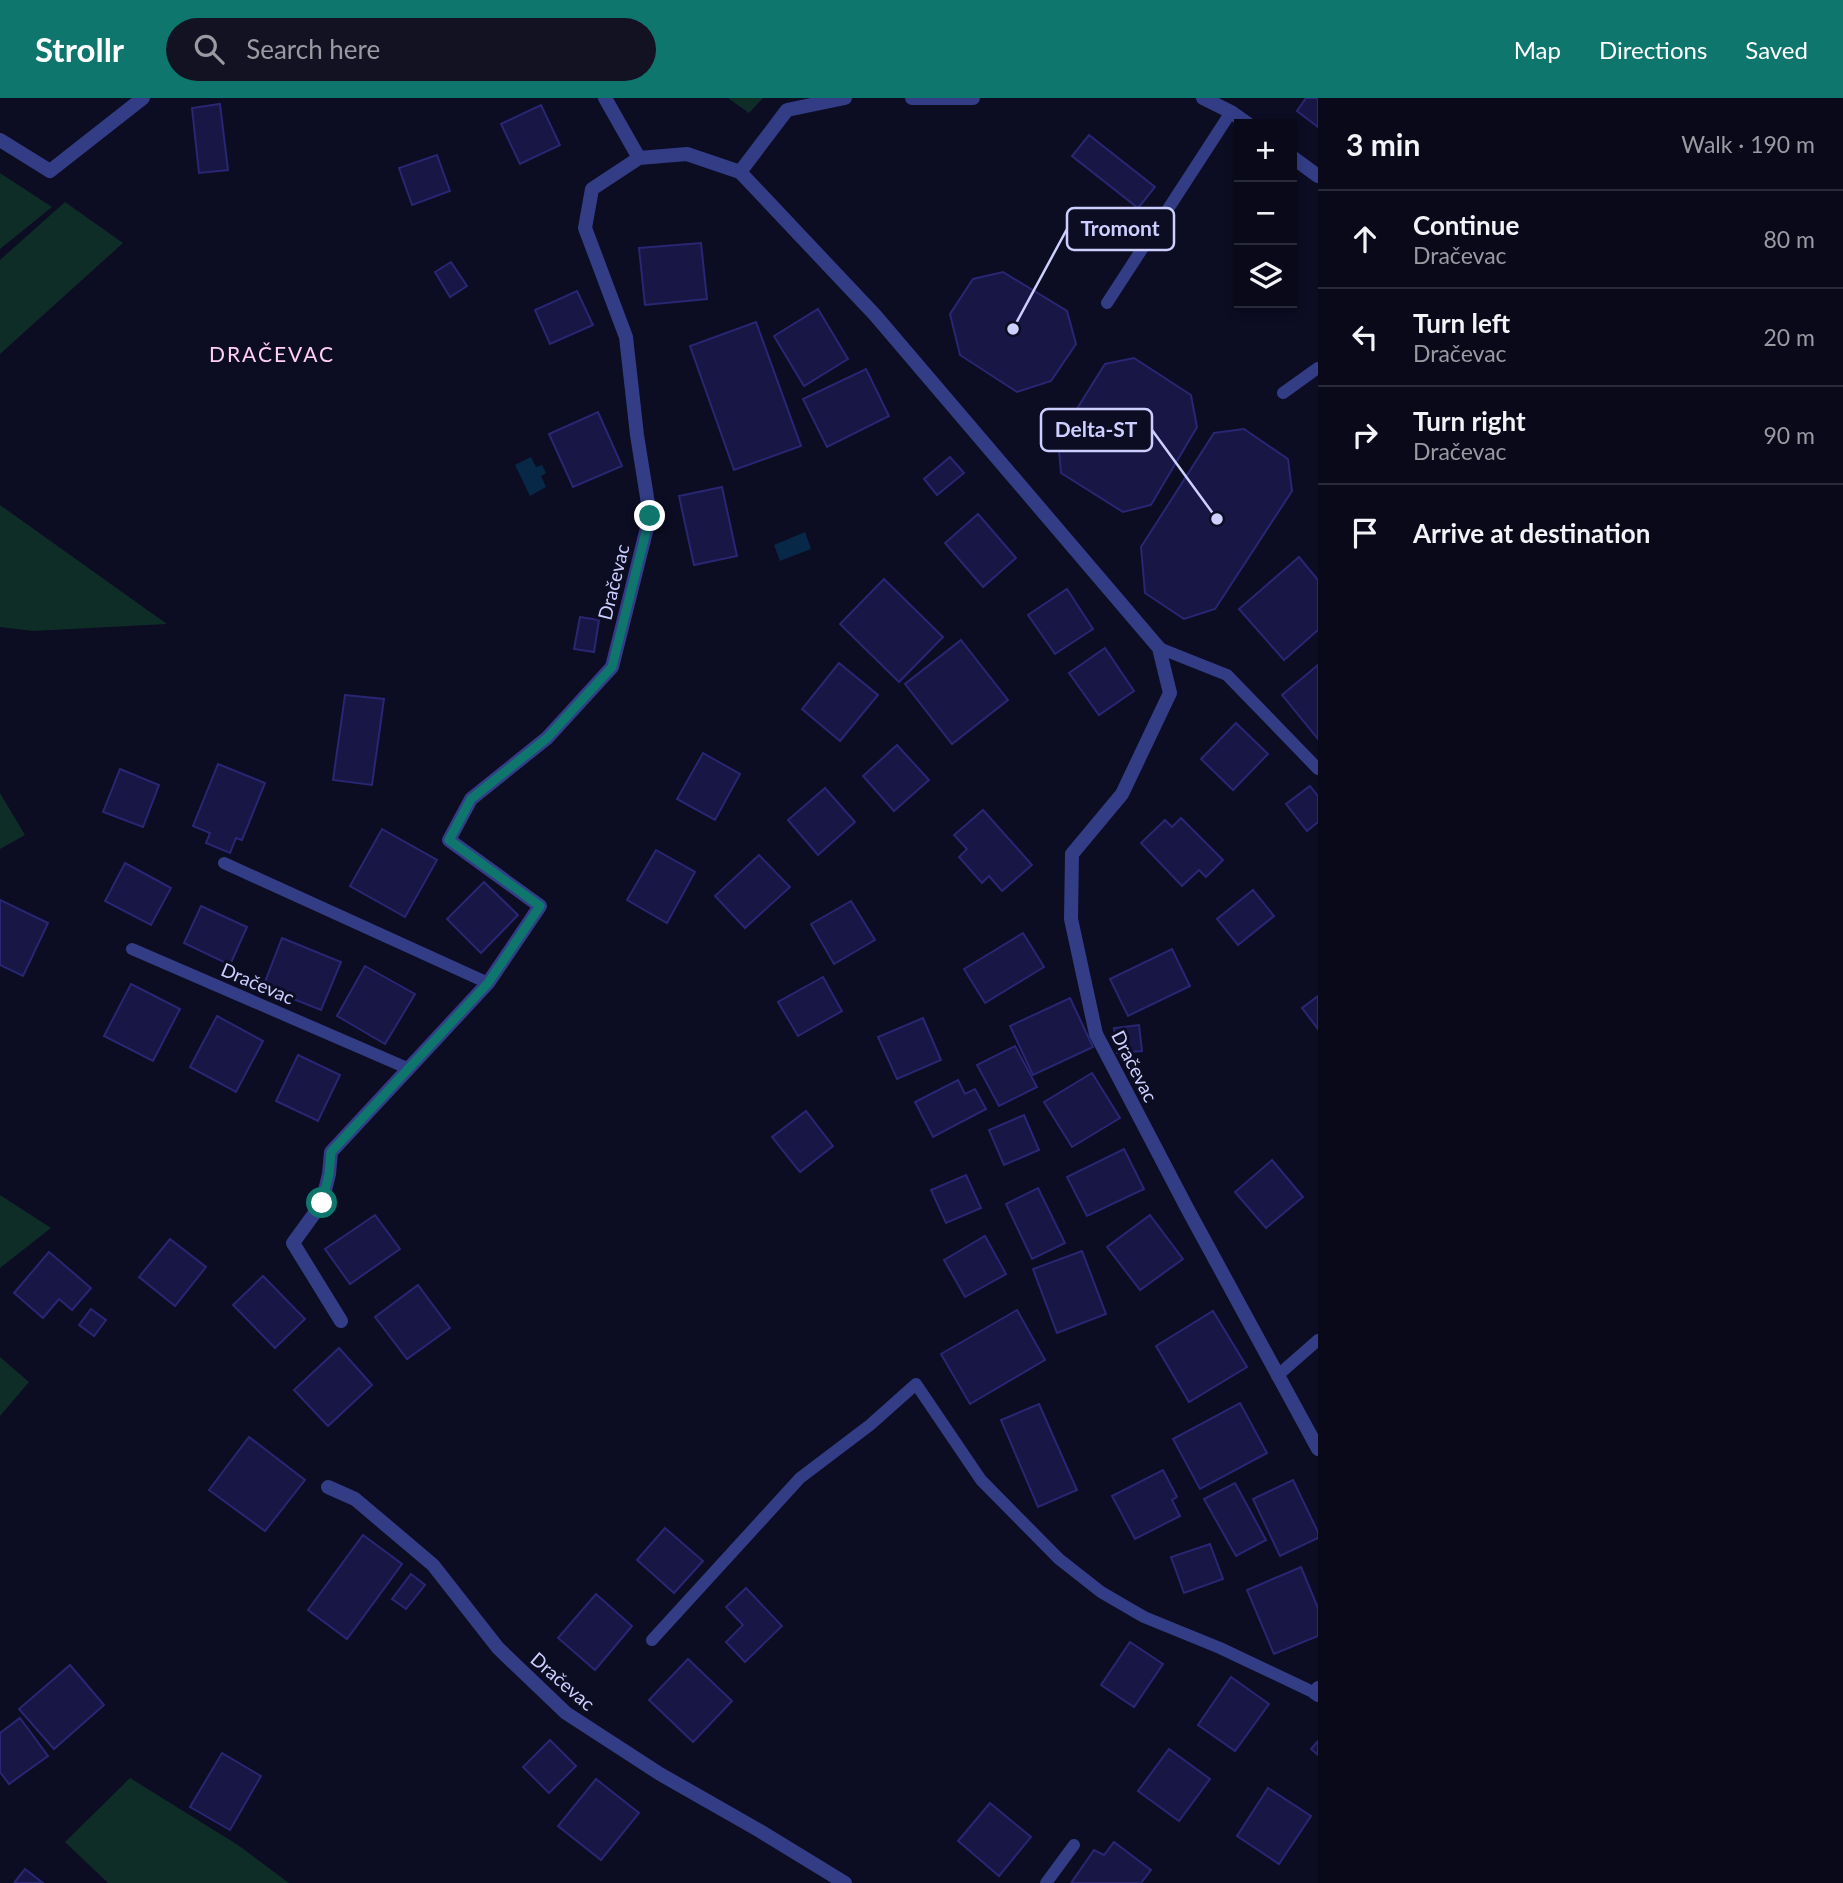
<!DOCTYPE html>
<meta charset="utf-8">
<style>
body{margin:0;font-family:Lato,sans-serif;background:#121223;color:#f1f3f6}
.controls{position:absolute;right:21px;top:21px;display:grid;overflow:hidden;border-radius:0px;box-shadow:0 4px 10px #0003}
.controls button{width:63px;height:63px;display:grid;place-items:center;padding:0;border:0;border-bottom:2px solid #292a39;background:#09091a;color:#f1f3f6;font:35px sans-serif}
.stop{position:absolute;width:21px;height:21px;margin:-16px;border:5px solid #0f766e;border-radius:50%;background:#fff}
.stop.end{background:#0f766e;border-color:#fff;box-shadow:0 2px 7px #0008}
.list{margin:0;padding:0;list-style:none}
h2{display:flex;justify-content:space-between;align-items:center;height:91px;margin:0;padding:0 28px;font-size:30px}
h2 small{font-size:23px;font-weight:400;color:#999aa2}
.list li{display:grid;grid-template-columns:46px 1fr auto;gap:21px;align-items:center;box-sizing:border-box;height:98px;padding:0 28px;border-top:2px solid #292a39}
.list b{display:block;font-size:26px;white-space:nowrap}
.list p{margin:0;font-size:23px;white-space:nowrap;color:#999aa2}
.list em{font-size:23px;font-style:normal;color:#999aa2}
.icon{flex:none;width:38px;height:38px;fill:none;stroke:currentColor;stroke-width:2;stroke-linecap:round;stroke-linejoin:round}
.map{position:relative;flex:none;width:1318px;height:1785px;overflow:hidden}
header{display:flex;align-items:center;gap:42px;box-sizing:border-box;height:98px;padding:0 35px;background:#0f766e;color:#fff}
header strong{font-size:33px}
nav{display:flex;gap:38px;margin-inline-start:auto;font-size:24px}
.search{width:490px;height:63px;background:#121223;display:flex;align-items:center;gap:18px;box-sizing:border-box;padding:0 24px;border-radius:38px;color:#999aa2;font-size:26px}
main{display:flex}
aside{flex:1;background:#09091a}
.map>svg:first-child{display:block}
</style>
<header>
<strong>Strollr</strong>
<div class="search"><svg class="icon" aria-label="search" viewBox="0 0 24 24"><circle cx="10" cy="10" r="6"/><path d="M15 15l6 6"/></svg>Search here</div>
<nav><a>Map</a><a>Directions</a><a>Saved</a></nav>
</header>
<main>
<div class="map">
<svg width="1318" height="1785" viewBox="0 0 1318 1785">
<rect width="100%" height="100%" fill="#0c0c23"/>
<g fill="#0e2d27">
<path d="M728,0H763L749,15Z"/>
<path d="M0,75L52,109L0,151Z"/>
<path d="M65,104L123,145L0,256V162Z"/>
<path d="M0,407L167,526L33,533L0,529Z"/>
<path d="M0,695L25,737L0,751Z"/>
<path d="M0,1097L51,1130L0,1170Z"/>
<path d="M0,1259L29,1284L0,1318Z"/>
<path d="M130,1680L238,1747L289,1785H108L65,1744Z"/>
</g>
<g fill="#072846">
<path d="M531,359L536,369L542,367L546,375L541,378L546,389L530,398L515,367Z"/>
<path d="M805,434L811,451L780,463L774,447Z"/>
</g>
<g fill="#181645" stroke="#292673" stroke-width="2">
<path d="M1306,0H1318V29L1297,13Z"/>
<path d="M220,6L228,72L199,75L192,10Z"/>
<path d="M541,7L560,47L520,66L501,26Z"/>
<path d="M1089,37L1155,89L1138,110L1072,58Z"/>
<path d="M437,57L450,93L412,107L399,70Z"/>
<path d="M701,145L707,201L645,207L639,150Z"/>
<path d="M451,164L467,188L450,199L435,174Z"/>
<path d="M1003,174L1067,213L1076,246L1051,283L1017,294L960,257L950,216L973,181Z"/>
<path d="M577,193L593,227L550,246L535,212Z"/>
<path d="M818,211L848,261L804,288L774,238Z"/>
<path d="M756,224L801,348L734,372L690,248Z"/>
<path d="M1134,260L1191,297L1197,329L1151,407L1123,414L1061,375L1058,341L1105,266Z"/>
<path d="M866,271L889,318L827,349L803,301Z"/>
<path d="M598,314L622,368L573,389L549,336Z"/>
<path d="M1244,331L1288,361L1292,393L1215,511L1184,521L1145,495L1141,449L1214,335Z"/>
<path d="M950,359L964,375L937,397L924,381Z"/>
<path d="M722,389L737,458L694,467L679,398Z"/>
<path d="M978,416L1016,460L983,489L945,445Z"/>
<path d="M1299,459L1318,482V532L1284,562L1239,511Z"/>
<path d="M884,481L943,539L899,584L840,526Z"/>
<path d="M1067,491L1093,531L1055,556L1028,517Z"/>
<path d="M580,519L599,522L594,554L574,551Z"/>
<path d="M961,542L1008,602L952,646L905,586Z"/>
<path d="M1105,550L1134,593L1099,617L1069,575Z"/>
<path d="M839,565L878,597L840,643L802,611Z"/>
<path d="M1318,567V641L1282,597Z"/>
<path d="M345,597L384,601L372,687L333,682Z"/>
<path d="M1236,625L1268,656L1233,692L1201,661Z"/>
<path d="M897,647L929,682L894,713L863,678Z"/>
<path d="M703,655L740,676L715,722L677,701Z"/>
<path d="M218,666L265,685L242,742L236,740L230,755L206,745L210,735L193,728Z"/>
<path d="M120,671L159,687L143,729L103,714Z"/>
<path d="M1310,688L1318,698V724L1307,733L1286,706Z"/>
<path d="M825,690L855,724L818,757L788,722Z"/>
<path d="M983,712L1032,767L1002,793L989,778L982,785L959,759L967,751L954,737Z"/>
<path d="M1181,720L1223,762L1206,779L1199,772L1182,788L1141,745L1165,722L1172,729Z"/>
<path d="M382,731L437,762L405,819L350,788Z"/>
<path d="M656,752L695,774L667,825L627,802Z"/>
<path d="M759,757L790,789L745,830L715,798Z"/>
<path d="M125,765L171,790L151,827L105,803Z"/>
<path d="M484,784L518,817L481,855L447,821Z"/>
<path d="M1253,792L1274,818L1238,847L1217,821Z"/>
<path d="M0,802L48,825L23,878L0,867Z"/>
<path d="M851,803L875,842L834,866L811,826Z"/>
<path d="M201,808L247,829L230,867L184,845Z"/>
<path d="M1023,835L1044,869L985,905L964,871Z"/>
<path d="M282,840L341,864L321,912L263,889Z"/>
<path d="M1172,851L1190,888L1128,918L1110,881Z"/>
<path d="M365,868L415,896L385,946L337,918Z"/>
<path d="M823,879L842,913L798,938L778,904Z"/>
<path d="M131,886L180,911L153,963L104,938Z"/>
<path d="M1318,898V931L1302,910Z"/>
<path d="M1070,900L1093,949L1033,977L1010,928Z"/>
<path d="M217,918L263,943L236,994L190,969Z"/>
<path d="M923,920L941,962L897,981L878,939Z"/>
<path d="M1139,927L1142,953L1117,955L1114,930Z"/>
<path d="M1015,948L1037,989L999,1008L977,967Z"/>
<path d="M298,957L340,977L318,1023L276,1003Z"/>
<path d="M1092,975L1120,1020L1072,1049L1044,1004Z"/>
<path d="M958,982L965,996L975,991L986,1011L933,1039L915,1004Z"/>
<path d="M806,1013L833,1048L800,1074L772,1039Z"/>
<path d="M1024,1017L1039,1052L1004,1067L989,1032Z"/>
<path d="M1124,1051L1144,1091L1087,1118L1067,1079Z"/>
<path d="M1272,1062L1303,1099L1266,1130L1235,1094Z"/>
<path d="M966,1077L981,1110L946,1125L931,1092Z"/>
<path d="M1038,1090L1065,1145L1032,1161L1006,1106Z"/>
<path d="M375,1117L400,1151L350,1186L325,1151Z"/>
<path d="M1150,1117L1183,1161L1140,1192L1107,1149Z"/>
<path d="M985,1138L1006,1176L965,1199L944,1162Z"/>
<path d="M170,1141L206,1169L175,1208L139,1179Z"/>
<path d="M1082,1153L1106,1216L1057,1235L1033,1171Z"/>
<path d="M49,1154L91,1190L72,1212L59,1201L43,1220L14,1195Z"/>
<path d="M263,1178L305,1221L275,1250L233,1207Z"/>
<path d="M418,1187L450,1230L407,1261L375,1219Z"/>
<path d="M91,1211L106,1222L94,1238L79,1227Z"/>
<path d="M1017,1212L1045,1262L970,1306L941,1256Z"/>
<path d="M1213,1213L1247,1269L1189,1304L1156,1248Z"/>
<path d="M339,1250L372,1287L328,1328L294,1292Z"/>
<path d="M1240,1305L1267,1355L1200,1391L1173,1341Z"/>
<path d="M1039,1306L1077,1392L1038,1409L1001,1322Z"/>
<path d="M249,1339L305,1382L265,1433L209,1392Z"/>
<path d="M1163,1372L1177,1399L1172,1402L1180,1418L1135,1441L1112,1398Z"/>
<path d="M1293,1382L1318,1434V1440L1280,1458L1253,1401Z"/>
<path d="M1235,1385L1266,1442L1236,1458L1204,1401Z"/>
<path d="M665,1430L703,1463L674,1495L637,1462Z"/>
<path d="M363,1437L402,1466L347,1541L308,1512Z"/>
<path d="M1210,1446L1223,1481L1184,1495L1171,1459Z"/>
<path d="M1301,1469L1318,1510V1538L1274,1556L1247,1492Z"/>
<path d="M411,1476L425,1487L406,1511L392,1501Z"/>
<path d="M746,1490L782,1528L745,1564L726,1544L743,1527L726,1509Z"/>
<path d="M596,1496L632,1528L595,1572L558,1540Z"/>
<path d="M1130,1544L1163,1566L1134,1609L1101,1587Z"/>
<path d="M688,1561L732,1603L693,1644L649,1602Z"/>
<path d="M70,1567L104,1607L54,1651L19,1611Z"/>
<path d="M1231,1579L1269,1606L1235,1653L1198,1627Z"/>
<path d="M20,1620L48,1658L9,1686L0,1674V1635Z"/>
<path d="M550,1642L576,1668L549,1695L523,1669Z"/>
<path d="M1318,1643V1657L1311,1651Z"/>
<path d="M1169,1651L1210,1681L1179,1723L1138,1693Z"/>
<path d="M222,1655L261,1678L230,1732L190,1709Z"/>
<path d="M596,1681L639,1715L601,1762L558,1728Z"/>
<path d="M1268,1690L1311,1718L1279,1766L1237,1738Z"/>
<path d="M990,1705L1031,1739L999,1778L958,1743Z"/>
<path d="M1114,1744L1151,1772L1141,1785H1071L1094,1752L1104,1757Z"/>
<path d="M25,1771L43,1785H14Z"/>
</g>
<g fill="none" stroke-linecap="round" stroke-linejoin="round">
<g stroke="#323d86" stroke-width="12">
<path d="M1107,205L1231,14"/>
<path d="M1283,295L1318,270"/>
<path d="M1159,550L1227,577L1318,671"/>
<path d="M224,765L488,885"/>
<path d="M132,851L407,970"/>
<path d="M1277,1278L1318,1242"/>
<path d="M652,1542L800,1380L870,1327L916,1286L981,1382L1059,1461L1101,1494L1144,1519L1220,1550L1315,1595"/>
<path d="M1046,1785L1074,1747"/>
</g>
<g stroke="#323d86" stroke-width="14">
<path d="M605,0L639,60"/>
<path d="M845,0L787,12L740,74L875,217L1159,550L1170,595L1122,696L1072,756L1071,821L1096,936L1187,1110L1318,1351"/>
<path d="M912,0H973"/>
<path d="M1203,0L1231,14L1248,26"/>
<path d="M0,42L50,73L143,0"/>
<path d="M1292,59L1318,78"/>
<path d="M341,1223L293,1145L322,1105L329,1076L331,1054L488,885L540,808L449,742L471,701L547,640L612,569L650,418L637,337L626,239L585,130L592,91L639,60L687,56L740,74"/>
<path d="M328,1389L355,1401L433,1467L498,1550L566,1615L660,1676L760,1733L845,1785"/>
<path d="M1318,1590L1315,1595L1318,1597"/>
</g>
</g>
<g fill="none" stroke-linecap="round" stroke-linejoin="round">
<path stroke="#0f766e" stroke-width="9" d="M322,1105L329,1076L331,1054L488,885L540,808L449,742L471,701L547,640L612,569L650,418"/>
</g>
<g text-anchor="middle" dominant-baseline="central" stroke-width="6" stroke-linejoin="round" paint-order="stroke">
<g font-size="19" fill="#cdd0ff" stroke="#0c0c23">
<text transform="translate(613 484) rotate(-76)">Dračevac</text>
<text transform="translate(258 885) rotate(23)">Dračevac</text>
<text transform="translate(1135 968) rotate(63)">Dračevac</text>
<text transform="translate(563 1583) rotate(41)">Dračevac</text>
</g>
<g font-size="21" letter-spacing="2" fill="#ffcff5" stroke="#0c0c23">
<text x="272" y="255">DRAČEVAC</text>
</g>
</g>
<path fill="none" stroke="#cdd0ff" stroke-width="2.5" d="M1013 231L1067 131M1217 421L1152 332"/>
<g fill="#cdd0ff" stroke="#0c0c23" stroke-width="2.5">
<circle cx="1013" cy="231" r="7"/>
<circle cx="1217" cy="421" r="7"/>
</g>
<g fill="#0c0c23" stroke="#cdd0ff" stroke-width="2.5">
<rect x="1067" y="110" width="107" height="42" rx="7"/>
<rect x="1041" y="311" width="111" height="42" rx="7"/>
</g>
<g font-size="21" text-anchor="middle" font-weight="bold" fill="#cdd0ff">
<text x="1120" y="138">Tromont</text>
<text x="1096" y="339">Delta-ST</text>
</g>
</svg>
<div class="controls">
<button>+</button>
<button>−</button>
<button><svg class="icon" aria-label="layers" viewBox="0 0 24 24"><path d="M12 4l9 5-9 5-9-5zM3 14l9 5 9-5"/></svg></button>
</div>
<div class="stop" style="left:322px;top:1105px"></div>
<div class="stop end" style="left:650px;top:418px"></div>
</div>
<aside>
<h2>3 min<small>Walk · 190 m</small></h2>
<ul class="list">
<li><svg class="icon" aria-label="ahead" viewBox="0 0 24 24"><path d="M12 20V5M6 11l6-6 6 6"/></svg><div><b>Continue</b><p>Dračevac</p></div><em>80 m</em></li>
<li><svg class="icon" aria-label="left" viewBox="0 0 24 24"><path d="M17 20v-9H6M10 6l-5 5 5 5"/></svg><div><b>Turn left</b><p>Dračevac</p></div><em>20 m</em></li>
<li><svg class="icon" aria-label="right" viewBox="0 0 24 24"><path d="M7 20v-9h11M14 6l5 5-5 5"/></svg><div><b>Turn right</b><p>Dračevac</p></div><em>90 m</em></li>
<li><svg class="icon" aria-label="arrive" viewBox="0 0 24 24"><path d="M6 21V4h12l-3 4 3 4H6"/></svg><div><b>Arrive at destination</b></div></li>
</ul>
</aside>
</main>
